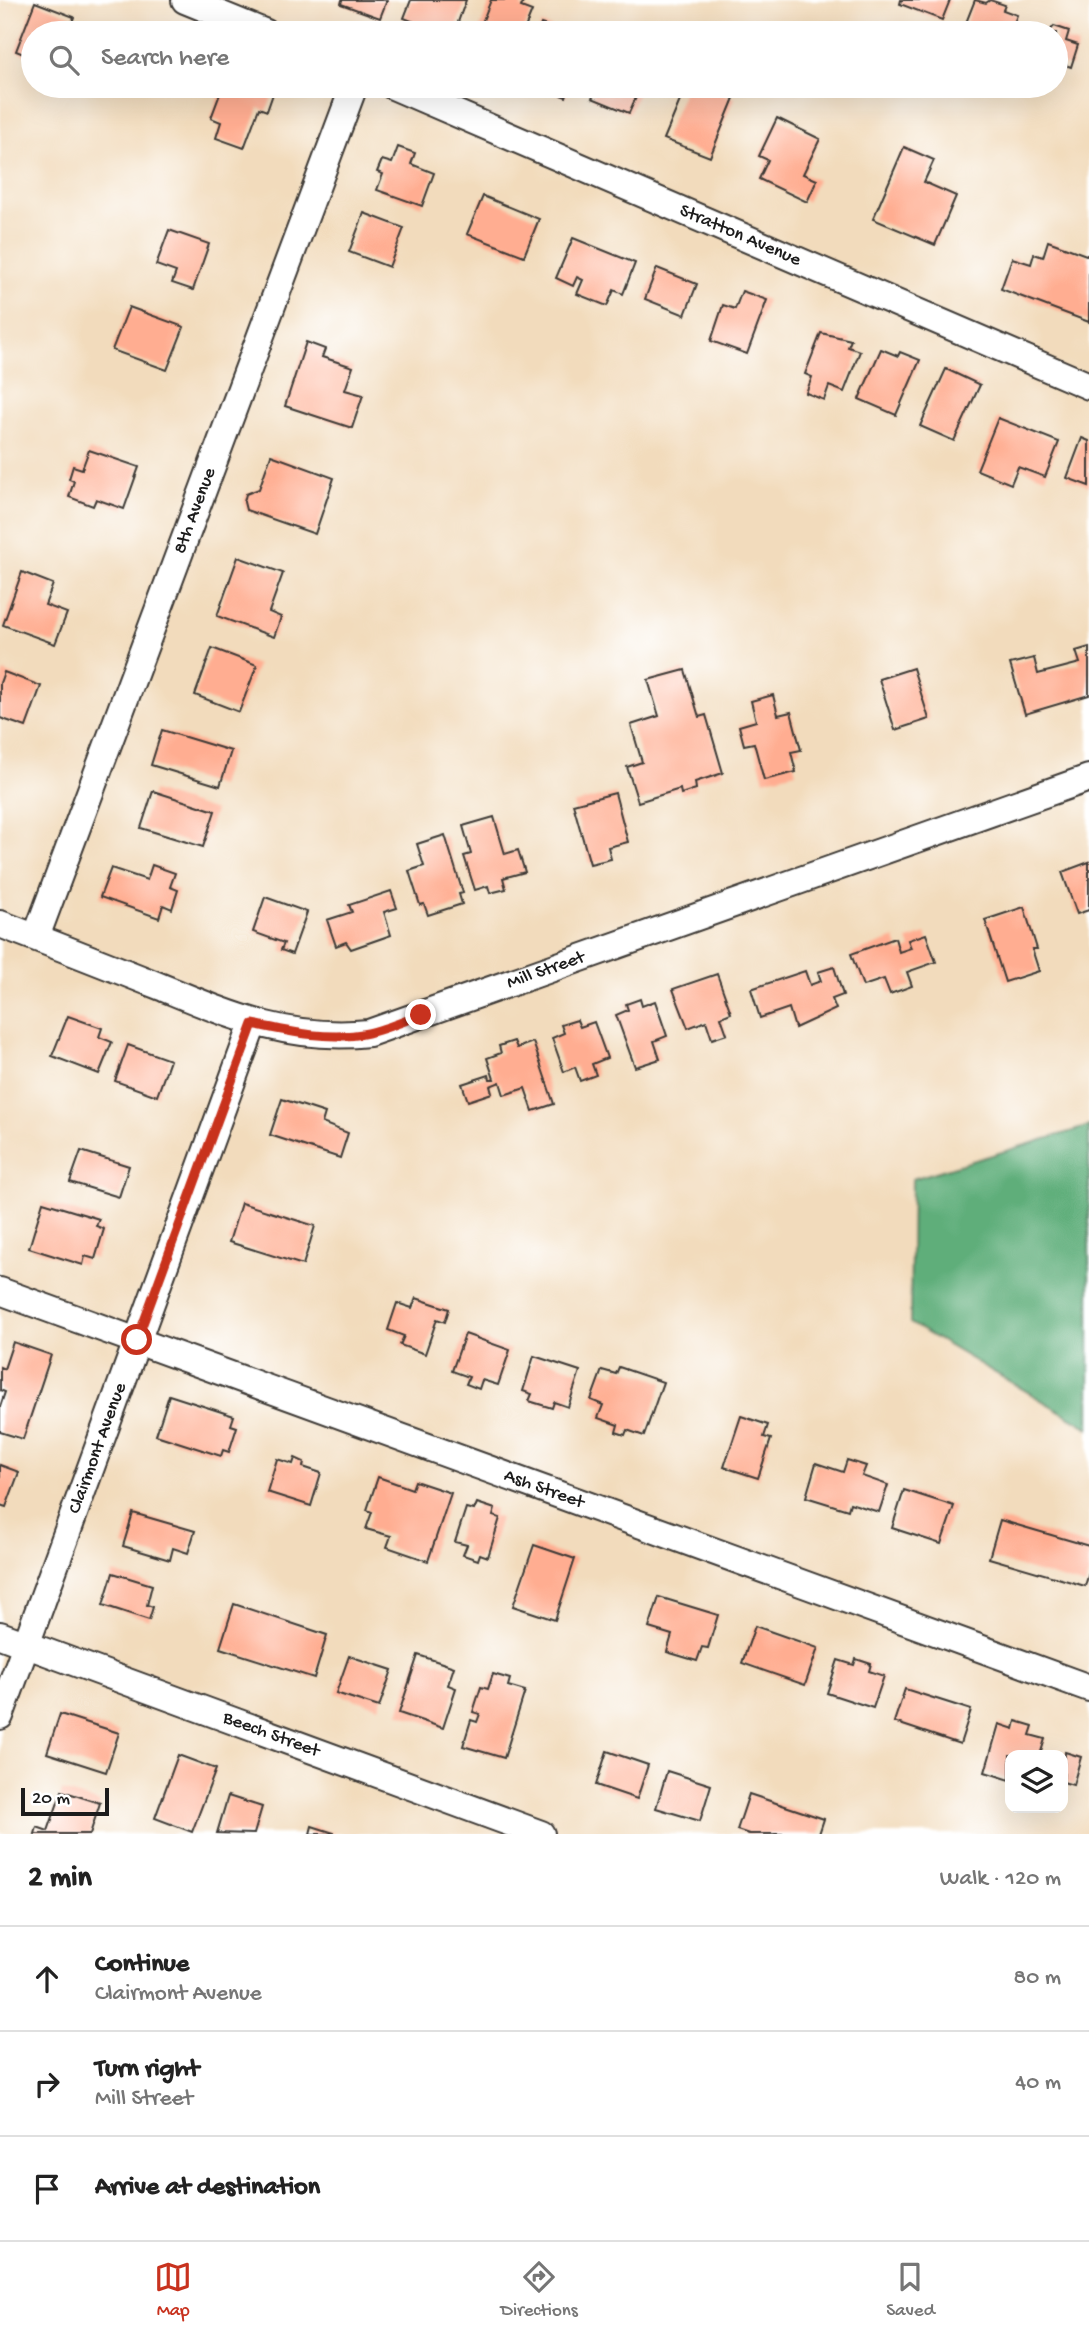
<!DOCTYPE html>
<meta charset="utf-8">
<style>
body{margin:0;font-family:"Gochi Hand",sans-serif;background:#f2f2f2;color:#222}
.controls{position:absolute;right:21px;bottom:21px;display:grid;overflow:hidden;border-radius:14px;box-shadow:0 7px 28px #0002}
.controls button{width:63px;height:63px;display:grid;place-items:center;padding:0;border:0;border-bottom:2px solid #e0e0e0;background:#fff;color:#222;font:35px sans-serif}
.scale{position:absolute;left:21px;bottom:18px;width:88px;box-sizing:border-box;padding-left:7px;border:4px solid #1c1c1c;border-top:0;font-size:19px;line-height:24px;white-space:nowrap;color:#1c1c1c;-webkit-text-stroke:5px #fff;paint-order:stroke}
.stop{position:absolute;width:21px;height:21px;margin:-16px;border:5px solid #c8321e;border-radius:50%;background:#fff}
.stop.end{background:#c8321e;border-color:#fff;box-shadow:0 2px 7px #0008}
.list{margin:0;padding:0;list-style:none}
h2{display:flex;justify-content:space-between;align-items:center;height:91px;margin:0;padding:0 28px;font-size:30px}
h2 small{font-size:23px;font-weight:400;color:#767676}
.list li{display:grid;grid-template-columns:46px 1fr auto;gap:21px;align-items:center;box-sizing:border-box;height:105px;padding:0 28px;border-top:2px solid #e0e0e0}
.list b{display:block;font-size:26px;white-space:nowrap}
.list p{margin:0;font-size:23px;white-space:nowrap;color:#767676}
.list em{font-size:23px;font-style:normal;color:#767676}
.icon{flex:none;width:38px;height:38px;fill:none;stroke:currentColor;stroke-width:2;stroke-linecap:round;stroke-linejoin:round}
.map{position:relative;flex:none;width:1089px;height:1834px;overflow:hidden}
.search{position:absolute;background:#fff;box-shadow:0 7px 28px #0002;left:21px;right:21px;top:21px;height:77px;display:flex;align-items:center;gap:18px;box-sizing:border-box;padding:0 24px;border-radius:38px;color:#767676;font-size:26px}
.sheet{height:406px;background:#fff}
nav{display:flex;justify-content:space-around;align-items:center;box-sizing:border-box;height:98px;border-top:2px solid #e0e0e0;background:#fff;font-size:19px;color:#767676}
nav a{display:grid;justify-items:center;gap:4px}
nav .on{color:#c8321e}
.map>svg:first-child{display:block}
</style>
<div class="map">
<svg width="1089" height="1834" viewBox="0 0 1089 1834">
<rect width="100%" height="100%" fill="#fff"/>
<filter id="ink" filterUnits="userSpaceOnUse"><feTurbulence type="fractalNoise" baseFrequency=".0143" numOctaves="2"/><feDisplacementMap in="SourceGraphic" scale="14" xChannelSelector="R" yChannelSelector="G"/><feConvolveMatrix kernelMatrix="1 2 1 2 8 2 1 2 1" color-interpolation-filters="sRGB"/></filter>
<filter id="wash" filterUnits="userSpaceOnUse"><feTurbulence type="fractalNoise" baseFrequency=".00686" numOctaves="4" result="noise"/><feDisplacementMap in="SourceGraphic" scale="28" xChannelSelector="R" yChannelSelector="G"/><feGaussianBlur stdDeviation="1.57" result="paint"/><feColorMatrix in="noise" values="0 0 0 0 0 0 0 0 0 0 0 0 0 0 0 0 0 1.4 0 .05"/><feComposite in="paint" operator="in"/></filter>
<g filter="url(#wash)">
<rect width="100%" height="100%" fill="#f2dbbc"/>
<path fill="#5eae7a" stroke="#3d654b" stroke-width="2" d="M1089,1126V1428L910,1323L912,1179Z"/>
<g id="blocks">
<g fill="#ffad91">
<path d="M342,0H387L380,18L341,4Z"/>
<path d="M411,0H466L454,33H442L404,18Z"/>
<path d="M491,0H524L521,7L532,11L523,33H478Z"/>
<path d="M901,0H950L942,20L900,4Z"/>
<path d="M975,0L986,3L990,0L1005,5L1003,10L1017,15L1010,33H962Z"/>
<path d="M35,2L74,17L71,25L93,33H33V58L16,51Z"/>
<path d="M541,24L567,33H538Z"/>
<path d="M1054,26L1069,31L1066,41L1078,45L1071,67L1056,62V33H1034L1036,28L1049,32Z"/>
<path d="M223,86H258L274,91L267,111L259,108L244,148L216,138L221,122L211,118Z"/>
<path d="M537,86H570L566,97Z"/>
<path d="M597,86H632L630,89L638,93L629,113L592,98Z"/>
<path d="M686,86H703L734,98L710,157L664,139Z"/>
<path d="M777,118L820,139L803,174L817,180L807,202L759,179L768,160L759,156Z"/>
<path d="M398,147L415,153L411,164L434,173L422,206L377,190L383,174L377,172L382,160L392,163Z"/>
<path d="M904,147L934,160L924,182L956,196L935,245L873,219Z"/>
<path d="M483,196L539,219L524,256L467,234Z"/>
<path d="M364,213L404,228L389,267L349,252Z"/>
<path d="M169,230L209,244L193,290L172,283L176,272L156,265Z"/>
<path d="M573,238L635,263L623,294L614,290L607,306L577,294L583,280L577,277L573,286L556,278Z"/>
<path d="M1048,241L1089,256V322L1001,289L1012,258L1031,264L1034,254L1043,257Z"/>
<path d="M657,268L697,284L685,315L645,299Z"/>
<path d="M742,291L767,300L747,354L711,341L723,305L735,309Z"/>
<path d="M129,307L184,327L167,370L112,350Z"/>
<path d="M821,333L851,340L848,347L860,351L844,392L829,386L824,400L806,393L812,377L805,374Z"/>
<path d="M306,342L325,349L322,357L353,367L345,390L363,395L352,428L285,406Z"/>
<path d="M881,349L898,356L900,352L920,360L896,415L859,399Z"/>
<path d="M946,369L980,385L954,441L920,426Z"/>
<path d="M998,418L1059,442L1045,477L1018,467L1011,484L977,470Z"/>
<path d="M1082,438L1089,441V486L1067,478Z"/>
<path d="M89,450L139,467L124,509L96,499L93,506L69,497L74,481L69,479L73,466L82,469Z"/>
<path d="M271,455L334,478L315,534L246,510L244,502L246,494L259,489Z"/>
<path d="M238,557L283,573L269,612L281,617L274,637L217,616Z"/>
<path d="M22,572L53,584L45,605L67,613L55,644L3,625Z"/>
<path d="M1089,647V695L1025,714L1010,664L1034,658L1038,674L1080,663L1076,651Z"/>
<path d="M212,648L257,665L239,712L195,695Z"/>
<path d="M913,668L929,719L895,730L879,679Z"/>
<path d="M685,670L699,717L706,715L723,773L695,782L696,789L681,794L680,789L638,802L627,767L642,762L631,725L659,716L648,680Z"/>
<path d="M4,672L41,686L26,727L0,718V683Z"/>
<path d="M773,695L778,715L791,712L801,750L791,752L796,772L764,780L754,743L744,745L739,726L756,721L751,701Z"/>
<path d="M162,730L231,751L220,786L151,765Z"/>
<path d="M153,791L215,811L203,847L141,828Z"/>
<path d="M615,793L628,842L608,847L611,859L590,864L573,804Z"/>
<path d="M494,817L505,854L518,850L525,872L503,878L506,889L490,893L488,886L475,890L464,856L471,854L463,826Z"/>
<path d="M445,835L463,893L459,894L462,904L428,915L424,904L420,905L409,871L424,866L417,844Z"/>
<path d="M1089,862V910L1077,914L1062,872Z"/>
<path d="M152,865L175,873L170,887L178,890L172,909L163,905L159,918L100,897L111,868L147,880Z"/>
<path d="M391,891L397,908L384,912L391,935L351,949L346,942L336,946L327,920L352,912L349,905Z"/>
<path d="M265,897L307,912L292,954L281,950L284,943L253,932Z"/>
<path d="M1024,907L1037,949H1032L1039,971L1005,982L985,920Z"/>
<path d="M926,934L936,962L907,972L912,986L890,994L884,979L863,986L851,954L895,938L899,952L911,948L908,940Z"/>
<path d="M834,967L843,995L832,999L836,1009L795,1028L789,1008L760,1018L751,989L805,971L810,985L821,981L818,972Z"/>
<path d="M717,974L731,1013L721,1017L727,1034L712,1039L706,1021L688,1028L673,989Z"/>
<path d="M640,999L642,1006L655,1001L667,1036L654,1041L660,1059L635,1067L616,1015L628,1010L626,1004Z"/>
<path d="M68,1016L102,1028L99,1037L112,1042L99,1074L52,1056Z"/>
<path d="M577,1020L580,1027L594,1022L607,1058L592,1064L596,1075L580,1081L575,1067L564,1072L552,1038L564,1033L561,1025Z"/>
<path d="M514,1041L517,1048L533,1042L554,1104L533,1111L525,1088L504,1095L500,1082L490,1086L492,1093L468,1101L462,1084L489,1075L490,1079H494L487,1058L501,1053L499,1046Z"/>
<path d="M128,1045L170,1060L157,1096L115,1081Z"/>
<path d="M282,1099L325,1113L322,1123L348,1133L340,1158L270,1135Z"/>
<path d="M81,1151L129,1166L119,1197L70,1182Z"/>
<path d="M43,1202L99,1219L96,1226L104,1229L95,1259L85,1256L83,1265L29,1248Z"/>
<path d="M241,1203L315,1226L303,1265L229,1242Z"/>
<path d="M416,1298L449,1309L445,1322L437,1319L425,1354L400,1345L404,1336L388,1330L397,1303L412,1308Z"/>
<path d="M465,1334L510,1350L498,1385L482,1380L479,1389L466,1384L469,1377L452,1371Z"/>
<path d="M13,1342L51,1355L23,1439L0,1432V1407L5,1392L0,1390V1367L4,1369Z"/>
<path d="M534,1356L580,1371L568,1407L554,1402L552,1408L529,1401L532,1394L523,1391Z"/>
<path d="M619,1367L663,1382L644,1436L627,1430L625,1435L616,1432L618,1425L598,1418L603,1405L591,1400L602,1370L616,1374Z"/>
<path d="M169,1395L234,1416L231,1425L237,1427L229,1452L223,1450L221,1456L156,1435Z"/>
<path d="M741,1416L768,1425L764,1437L771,1439L758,1478L724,1467Z"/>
<path d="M295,1458L304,1462L303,1467L321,1473L311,1506L267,1492L277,1459L293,1464Z"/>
<path d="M847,1460L866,1466L862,1476L888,1485L879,1512L850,1503L848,1510L806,1497L816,1463L843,1472Z"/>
<path d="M0,1465L19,1472L6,1507L0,1505Z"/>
<path d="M378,1477L412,1489L415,1481L451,1493L428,1561L387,1547L391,1536L366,1529L372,1512L367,1510Z"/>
<path d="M904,1490L954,1506L941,1544L892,1528Z"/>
<path d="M477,1503L495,1509L493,1516L500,1518L488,1557L480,1554L478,1560L463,1555L467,1545L455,1542L466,1508L474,1510Z"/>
<path d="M133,1513L195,1531L188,1553L173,1548L170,1560L123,1546Z"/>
<path d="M1000,1520L1089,1546V1573L1085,1586L989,1558Z"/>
<path d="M534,1545L575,1559L555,1620L513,1606Z"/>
<path d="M113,1573L152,1585L147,1605L153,1607L149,1620L103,1605Z"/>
<path d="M659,1597L718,1615L708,1648L702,1647L697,1661L667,1652L672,1635L649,1628Z"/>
<path d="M234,1604L327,1635L314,1678L220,1648Z"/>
<path d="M755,1626L818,1648L805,1685L742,1663Z"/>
<path d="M418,1655L454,1667L448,1685L456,1688L443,1728L399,1713Z"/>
<path d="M349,1656L392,1670L379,1707L336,1693Z"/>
<path d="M856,1659L871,1664L869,1671L884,1676L873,1708L827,1693L838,1660L854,1665Z"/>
<path d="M493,1674L510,1679L508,1686L525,1691L504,1758L463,1746L471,1720L477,1722L480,1714L473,1712L481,1687L488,1689Z"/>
<path d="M905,1689L971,1710L960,1744L894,1722Z"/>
<path d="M60,1714L119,1733L106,1772L47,1753Z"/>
<path d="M1016,1721L1033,1726L1030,1735L1045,1739L1040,1755H1010V1780L985,1772L999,1724L1014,1729Z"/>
<path d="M607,1751L648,1765L637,1799L596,1785Z"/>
<path d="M1065,1752L1081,1757L1073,1785L1063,1782Z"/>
<path d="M178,1755L216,1769L192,1832L155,1818Z"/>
<path d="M667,1771L711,1785L700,1821L656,1808Z"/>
<path d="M62,1791L100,1803L90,1834H35L37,1827L48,1831Z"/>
<path d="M749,1794L824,1819L819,1834H749L737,1830Z"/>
<path d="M228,1796L262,1807L254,1834L217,1833Z"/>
<path d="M312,1826L334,1833V1834H310Z"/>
</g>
</g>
</g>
<g filter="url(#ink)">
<use href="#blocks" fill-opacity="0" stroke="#3c3934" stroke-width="2"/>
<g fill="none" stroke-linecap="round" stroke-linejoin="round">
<defs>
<g id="street">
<path d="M185,0L266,33"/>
<path id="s1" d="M393,86L1089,386"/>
<path id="s2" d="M0,924C53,944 106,965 159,986C232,1016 288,1041 369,1033L1089,778"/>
<path id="s3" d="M36,937L354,86"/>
<path id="s4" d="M0,1291L1089,1688"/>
<path id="s5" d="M0,1635L541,1834"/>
<path id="s6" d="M0,1716L253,1024"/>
</g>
</defs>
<use href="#street" stroke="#3c3934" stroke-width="30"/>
<use href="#street" stroke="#fff" stroke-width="26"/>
</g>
</g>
<g fill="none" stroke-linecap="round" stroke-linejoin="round" filter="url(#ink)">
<path stroke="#c8321e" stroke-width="9" d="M137,1340L253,1024C290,1032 330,1041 368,1033C386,1029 404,1021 421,1015"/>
</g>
<g text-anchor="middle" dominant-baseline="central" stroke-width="6" stroke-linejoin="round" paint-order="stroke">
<g font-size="19" fill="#1c1c1c" stroke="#fff">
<text stroke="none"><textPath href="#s1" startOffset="378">Stratton Avenue</textPath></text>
<text stroke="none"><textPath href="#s3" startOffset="455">8th Avenue</textPath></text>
<text stroke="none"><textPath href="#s2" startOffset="576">Mill Street</textPath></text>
<text stroke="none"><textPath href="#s6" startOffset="285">Clairmont Avenue</textPath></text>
<text stroke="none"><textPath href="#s4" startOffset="579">Ash Street</textPath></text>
<text stroke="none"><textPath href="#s5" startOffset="289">Beech Street</textPath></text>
</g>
</g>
</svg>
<div class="controls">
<button><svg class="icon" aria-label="layers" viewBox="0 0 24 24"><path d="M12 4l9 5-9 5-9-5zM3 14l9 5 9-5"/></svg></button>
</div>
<div class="scale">20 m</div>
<div class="stop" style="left:137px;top:1340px"></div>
<div class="stop end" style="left:421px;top:1015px"></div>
<div class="search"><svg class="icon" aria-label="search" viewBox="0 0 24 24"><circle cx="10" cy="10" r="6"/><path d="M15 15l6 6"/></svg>Search here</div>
</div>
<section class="sheet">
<h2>2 min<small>Walk · 120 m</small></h2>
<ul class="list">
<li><svg class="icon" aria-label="ahead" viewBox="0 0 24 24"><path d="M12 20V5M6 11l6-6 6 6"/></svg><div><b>Continue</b><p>Clairmont Avenue</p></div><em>80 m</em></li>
<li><svg class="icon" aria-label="right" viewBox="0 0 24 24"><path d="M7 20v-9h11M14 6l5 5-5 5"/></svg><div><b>Turn right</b><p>Mill Street</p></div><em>40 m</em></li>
<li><svg class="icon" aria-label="arrive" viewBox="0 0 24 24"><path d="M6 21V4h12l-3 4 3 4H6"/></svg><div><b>Arrive at destination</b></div></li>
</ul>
</section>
<nav>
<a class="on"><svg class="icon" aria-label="map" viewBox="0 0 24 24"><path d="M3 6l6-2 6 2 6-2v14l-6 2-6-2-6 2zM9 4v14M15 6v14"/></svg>Map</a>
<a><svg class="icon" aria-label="directions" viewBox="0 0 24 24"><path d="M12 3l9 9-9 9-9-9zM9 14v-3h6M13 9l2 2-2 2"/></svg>Directions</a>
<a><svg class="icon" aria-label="saved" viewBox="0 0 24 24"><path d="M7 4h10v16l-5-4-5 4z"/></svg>Saved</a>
</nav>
